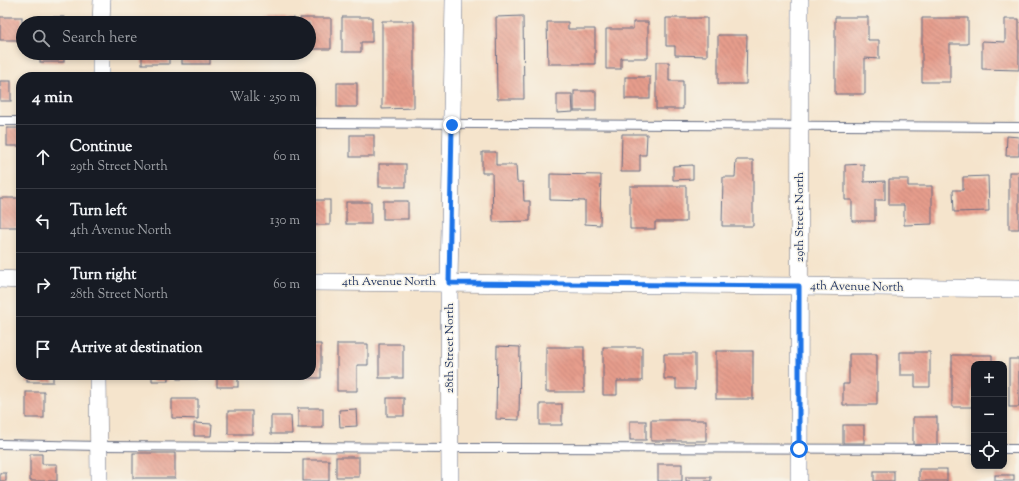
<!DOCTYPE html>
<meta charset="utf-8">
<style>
body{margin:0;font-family:"Sorts Mill Goudy",serif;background:#242831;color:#f1f3f6}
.controls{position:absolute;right:12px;bottom:12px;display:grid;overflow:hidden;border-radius:8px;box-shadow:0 2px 6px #0003}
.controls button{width:36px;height:36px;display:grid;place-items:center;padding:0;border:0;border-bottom:1px solid #363941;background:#171b24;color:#f1f3f6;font:20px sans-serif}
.stop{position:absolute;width:12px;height:12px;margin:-9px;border:3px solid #1a73e8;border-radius:50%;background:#fff}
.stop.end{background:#1a73e8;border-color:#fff;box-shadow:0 1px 4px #0008}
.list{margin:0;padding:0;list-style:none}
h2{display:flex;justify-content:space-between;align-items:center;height:52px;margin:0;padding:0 16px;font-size:17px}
h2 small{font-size:13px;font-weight:400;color:#9ea1a6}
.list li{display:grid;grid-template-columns:26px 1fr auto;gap:12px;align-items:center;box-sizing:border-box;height:64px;padding:0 16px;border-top:1px solid #363941}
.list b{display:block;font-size:15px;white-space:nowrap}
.list p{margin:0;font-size:13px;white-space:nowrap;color:#9ea1a6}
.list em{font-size:13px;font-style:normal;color:#9ea1a6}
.icon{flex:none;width:22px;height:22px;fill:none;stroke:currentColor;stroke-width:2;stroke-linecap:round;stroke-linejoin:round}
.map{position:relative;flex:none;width:1019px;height:481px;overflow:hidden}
.search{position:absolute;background:#171b24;box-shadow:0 2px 6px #0003;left:16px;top:16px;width:300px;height:44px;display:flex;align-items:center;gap:10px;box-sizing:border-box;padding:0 14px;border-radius:22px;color:#9ea1a6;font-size:15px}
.panel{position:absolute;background:#171b24;box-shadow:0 2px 6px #0003;left:16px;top:72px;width:300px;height:308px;border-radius:16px}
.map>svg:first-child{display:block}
</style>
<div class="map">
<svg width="1019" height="481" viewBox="0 0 1019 481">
<defs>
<pattern id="building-back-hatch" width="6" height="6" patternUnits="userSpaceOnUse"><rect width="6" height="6" fill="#e69d8c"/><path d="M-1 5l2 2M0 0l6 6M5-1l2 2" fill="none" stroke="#ba8076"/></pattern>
</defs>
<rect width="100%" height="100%" fill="#f7f3e8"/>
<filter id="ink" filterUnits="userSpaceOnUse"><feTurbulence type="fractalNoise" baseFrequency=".025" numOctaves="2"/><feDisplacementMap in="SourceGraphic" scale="8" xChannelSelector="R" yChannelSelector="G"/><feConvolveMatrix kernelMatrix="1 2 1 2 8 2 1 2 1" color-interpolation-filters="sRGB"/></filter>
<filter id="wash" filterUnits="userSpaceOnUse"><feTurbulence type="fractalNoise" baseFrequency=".012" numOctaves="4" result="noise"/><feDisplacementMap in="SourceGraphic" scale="16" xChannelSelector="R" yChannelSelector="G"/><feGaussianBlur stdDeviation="0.9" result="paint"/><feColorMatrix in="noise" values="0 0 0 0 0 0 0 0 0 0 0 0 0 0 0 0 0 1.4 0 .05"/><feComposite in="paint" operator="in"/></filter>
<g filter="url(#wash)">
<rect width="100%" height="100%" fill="#f5e4cc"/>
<g id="blocks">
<g fill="url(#building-back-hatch)">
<path d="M523,16L524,99H497L496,17Z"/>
<rect x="0" y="17" width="22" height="23"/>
<rect x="34" y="17" width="30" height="6"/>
<path d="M342,17H372V42H361V52H342Z"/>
<path d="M835,17H868V40H879V59L865,58V94H835Z"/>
<path d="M182,18L210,19V23H182Z"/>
<rect x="218" y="18" width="35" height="5"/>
<rect x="265" y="18" width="29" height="5"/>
<path d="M300,18H331V49H309V23H300Z"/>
<path d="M666,18H707V56L675,55V46H666Z"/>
<path d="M922,18H968V44H950V82H922Z"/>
<path d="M1005,19H1019V70L982,69V41L1005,42Z"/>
<rect x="142" y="20" width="27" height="3"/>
<path d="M382,21H414V108L382,109Z"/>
<path d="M547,22H568V29H595V64H548Z"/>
<path d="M633,22H648V58H621V69H606V29H633Z"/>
<path d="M718,35H747L746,84H718Z"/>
<rect x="40" y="53" width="24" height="9"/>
<rect x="142" y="53" width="27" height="11"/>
<rect x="182" y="53" width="28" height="11"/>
<path d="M656,62H669V81H683V109H656Z"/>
<rect x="625" y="77" width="25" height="22"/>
<rect x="0" y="81" width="11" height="20"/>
<rect x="337" y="83" width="20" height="24"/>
<rect x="311" y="84" width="3" height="22"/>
<rect x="574" y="91" width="22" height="20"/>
<path d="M557,94H572L573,112L557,113Z"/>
<rect x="7" y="128" width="14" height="18"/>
<path d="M622,134H647L646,155H640V172H621Z"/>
<rect x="350" y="135" width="24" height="22"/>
<path d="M1007,136L1019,137V156H1006Z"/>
<path d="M482,152H496V165H516L517,182H523L524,201H530V221L493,222L492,173H482Z"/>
<path d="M736,160H753V226H722L723,177H735Z"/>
<rect x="379" y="164" width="27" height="23"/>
<path d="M864,164V182L885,181V200H875V221H852V200H845V165Z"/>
<path d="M693,165V179L673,180V166Z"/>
<rect x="1009" y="172" width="10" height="57"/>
<path d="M550,174L601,175L600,225L585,224V201L550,200Z"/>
<path d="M988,176L989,211L954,212L953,190H963V177Z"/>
<path d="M889,179H908V186H932V224L904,225V205H889Z"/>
<path d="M630,186H686V222H655V229H630Z"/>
<rect x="0" y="198" width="21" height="29"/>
<rect x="311" y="200" width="19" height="25"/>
<rect x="383" y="201" width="25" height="18"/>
<rect x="346" y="202" width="25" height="22"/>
<path d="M311,344H321V378H299V375H311Z"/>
<path d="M337,344H368V365H357V391H337Z"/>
<rect x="379" y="344" width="24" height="34"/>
<path d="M497,346L520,347L519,420L496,419Z"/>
<rect x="546" y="347" width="38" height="45"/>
<path d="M603,347H642V381H617V395H603Z"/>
<rect x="716" y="351" width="37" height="48"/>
<path d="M900,352H930V387H915V375H900Z"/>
<path d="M664,354H695V389H676V379H664Z"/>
<path d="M849,354H877V405H843V384H849Z"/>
<path d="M952,355H992V364H974V387H972V407H952Z"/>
<rect x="1009" y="359" width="10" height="48"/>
<rect x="27" y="375" width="26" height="7"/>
<rect x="152" y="375" width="16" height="6"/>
<rect x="177" y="375" width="28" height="4"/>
<rect x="217" y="375" width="21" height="12"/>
<rect x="26" y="392" width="18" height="26"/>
<rect x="387" y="398" width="17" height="18"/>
<path d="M172,399H198V419L172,418Z"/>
<rect x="540" y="404" width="22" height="21"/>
<rect x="298" y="408" width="25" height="20"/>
<path d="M356,409L357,426L340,427L339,410Z"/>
<rect x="228" y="411" width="24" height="23"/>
<path d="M271,416H291L292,434H271Z"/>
<rect x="913" y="417" width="24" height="28"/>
<rect x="651" y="420" width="55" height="21"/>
<rect x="630" y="421" width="16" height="19"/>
<path d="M194,423L212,424L211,436H194Z"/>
<rect x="843" y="425" width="21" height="18"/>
<rect x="133" y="453" width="42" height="25"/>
<path d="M30,454H42V464H57V481H30Z"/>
<rect x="336" y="457" width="23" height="20"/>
<rect x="303" y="460" width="26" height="21"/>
<rect x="658" y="464" width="24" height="17"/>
<rect x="919" y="469" width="28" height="12"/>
<rect x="874" y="471" width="20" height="10"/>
<rect x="0" y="473" width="6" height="8"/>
<rect x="995" y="475" width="19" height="6"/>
<rect x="686" y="477" width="25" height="4"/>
</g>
</g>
</g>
<g filter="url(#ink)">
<use href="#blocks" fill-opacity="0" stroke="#676e84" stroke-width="1"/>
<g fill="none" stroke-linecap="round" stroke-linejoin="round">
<defs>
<g id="service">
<path d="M0,121H21"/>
<path d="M311,123L1019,127"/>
<path d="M0,444L99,446L450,448L974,449"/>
<path d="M1004,449H1019"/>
</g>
<g id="minor">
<path d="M101,23L102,0"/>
<path d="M101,77V53"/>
<path d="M0,279L21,280"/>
<path d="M311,282L799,286L1019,289"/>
<path d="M98,375L99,481"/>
<path d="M450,481L449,283L454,0"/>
<path d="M799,481L800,0"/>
</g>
</defs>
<use href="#service" stroke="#676e84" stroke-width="10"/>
<use href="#minor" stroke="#676e84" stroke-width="18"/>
<use href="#service" stroke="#fff" stroke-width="8"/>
<use href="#minor" stroke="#fff" stroke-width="17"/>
</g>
</g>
<g fill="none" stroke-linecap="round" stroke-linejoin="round" filter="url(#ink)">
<path stroke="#1a73e8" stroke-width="5" d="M452,125L449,283L799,286V449"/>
</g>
<g text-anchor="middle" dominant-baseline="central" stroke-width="3" stroke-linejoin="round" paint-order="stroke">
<g font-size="12" fill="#1b2f5e" stroke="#f7f3e8">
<text transform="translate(800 217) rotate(-90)">29th Street North</text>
<text x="389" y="282">4th Avenue North</text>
<text transform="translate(857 287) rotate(1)">4th Avenue North</text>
<text transform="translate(450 348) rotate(-90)">28th Street North</text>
</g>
</g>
</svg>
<div class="controls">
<button>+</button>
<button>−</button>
<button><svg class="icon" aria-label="locate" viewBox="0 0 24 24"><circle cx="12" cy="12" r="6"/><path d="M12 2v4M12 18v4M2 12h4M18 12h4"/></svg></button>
</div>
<div class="stop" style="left:799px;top:449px"></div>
<div class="stop end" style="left:452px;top:125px"></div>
<div class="search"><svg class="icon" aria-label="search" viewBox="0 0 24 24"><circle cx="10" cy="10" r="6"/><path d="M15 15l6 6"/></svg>Search here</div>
<section class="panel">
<h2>4 min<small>Walk · 250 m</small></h2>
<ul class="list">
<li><svg class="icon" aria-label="ahead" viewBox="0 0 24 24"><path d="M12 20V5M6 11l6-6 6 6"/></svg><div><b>Continue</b><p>29th Street North</p></div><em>60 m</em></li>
<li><svg class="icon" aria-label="left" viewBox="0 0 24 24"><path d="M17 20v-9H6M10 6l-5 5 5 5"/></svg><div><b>Turn left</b><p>4th Avenue North</p></div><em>130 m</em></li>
<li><svg class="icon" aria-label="right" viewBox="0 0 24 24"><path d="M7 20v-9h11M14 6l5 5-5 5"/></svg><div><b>Turn right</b><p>28th Street North</p></div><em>60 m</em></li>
<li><svg class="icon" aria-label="arrive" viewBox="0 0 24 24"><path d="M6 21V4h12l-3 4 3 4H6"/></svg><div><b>Arrive at destination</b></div></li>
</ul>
</section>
</div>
